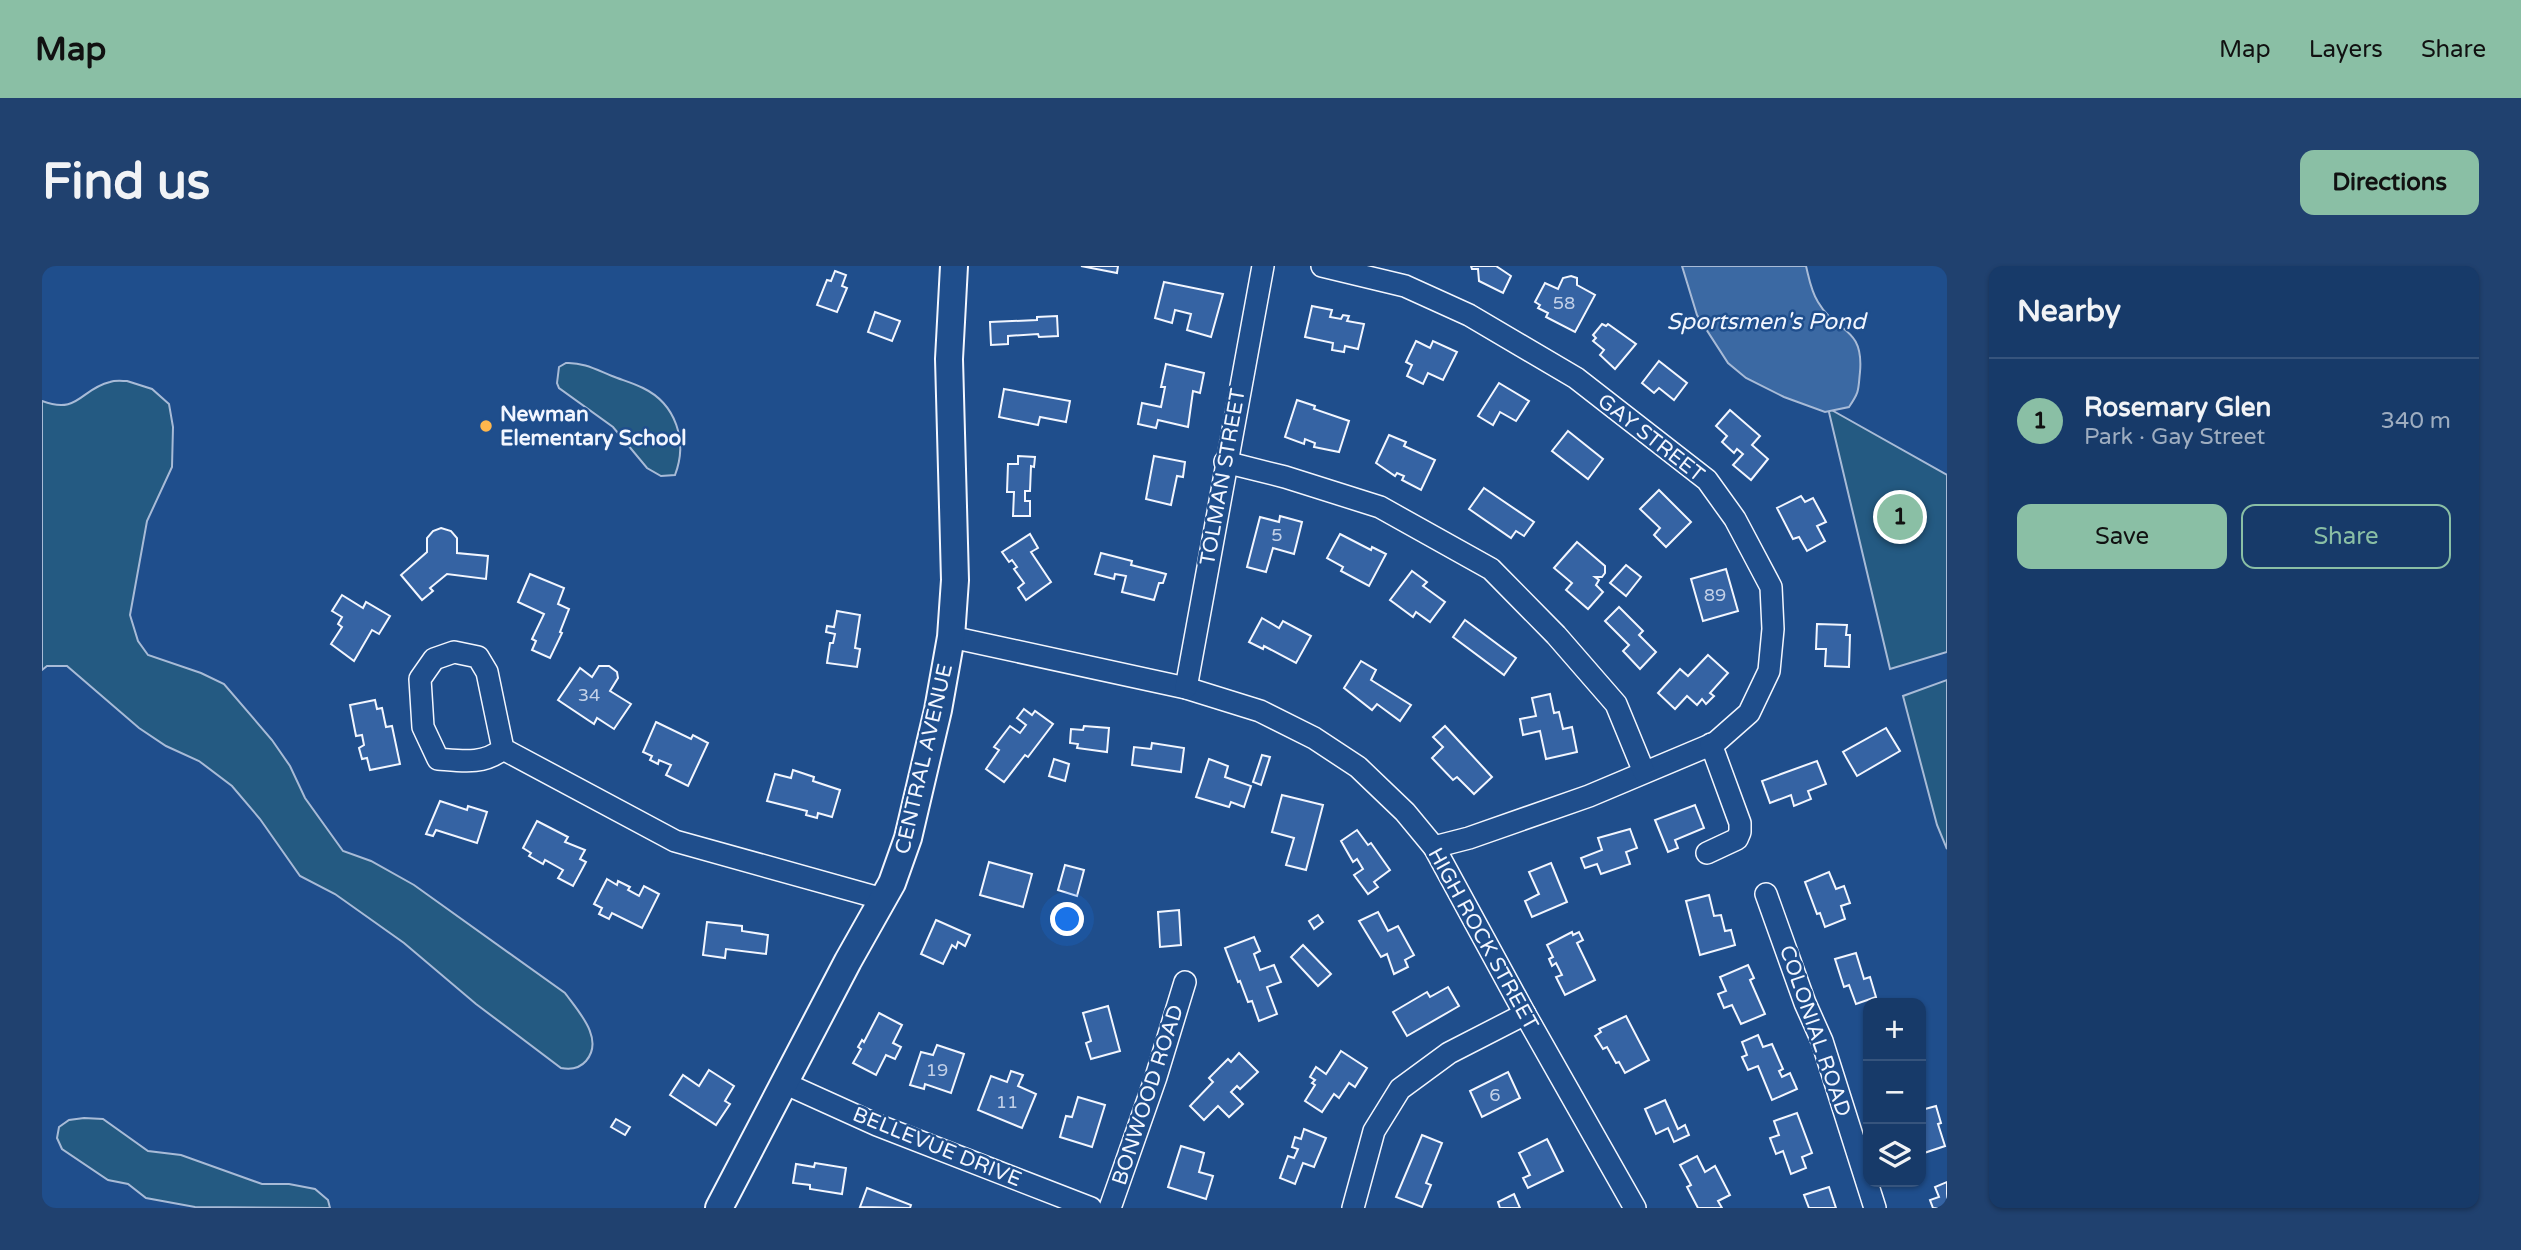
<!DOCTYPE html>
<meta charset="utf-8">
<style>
body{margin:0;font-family:"Varela Round",sans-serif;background:#20416f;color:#f1f3f6}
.controls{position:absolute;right:21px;bottom:21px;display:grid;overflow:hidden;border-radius:14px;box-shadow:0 2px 5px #0004}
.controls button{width:63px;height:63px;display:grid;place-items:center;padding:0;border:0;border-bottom:2px solid #36547d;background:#173a69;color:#f1f3f6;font:35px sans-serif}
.you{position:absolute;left:1026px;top:654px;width:24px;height:24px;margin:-18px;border:5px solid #fff;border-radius:50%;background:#1a73e8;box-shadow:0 0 0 10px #1a73e833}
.badge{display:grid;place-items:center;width:46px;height:46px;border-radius:50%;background:#8abfa5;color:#111;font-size:23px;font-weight:700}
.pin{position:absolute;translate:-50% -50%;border:4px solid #fff;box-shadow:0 2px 7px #0006}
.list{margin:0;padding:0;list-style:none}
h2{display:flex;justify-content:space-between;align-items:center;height:91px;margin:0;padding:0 28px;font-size:30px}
h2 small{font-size:23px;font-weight:400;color:#9eadc0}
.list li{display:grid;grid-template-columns:46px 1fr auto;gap:21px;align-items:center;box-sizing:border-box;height:126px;padding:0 28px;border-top:2px solid #36547d}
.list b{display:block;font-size:26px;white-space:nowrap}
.list p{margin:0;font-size:23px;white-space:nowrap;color:#9eadc0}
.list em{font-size:23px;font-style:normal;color:#9eadc0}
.actions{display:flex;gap:14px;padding:21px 28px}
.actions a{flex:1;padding:16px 0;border:2px solid #8abfa5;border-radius:14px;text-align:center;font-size:24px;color:#8abfa5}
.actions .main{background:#8abfa5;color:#111}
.icon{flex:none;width:38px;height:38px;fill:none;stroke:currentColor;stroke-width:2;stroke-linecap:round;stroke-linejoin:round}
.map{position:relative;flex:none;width:1905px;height:942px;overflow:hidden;border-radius:14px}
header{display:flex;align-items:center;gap:42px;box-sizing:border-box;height:98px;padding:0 35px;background:#8abfa5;color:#111}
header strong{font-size:33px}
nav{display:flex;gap:38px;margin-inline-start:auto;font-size:24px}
.intro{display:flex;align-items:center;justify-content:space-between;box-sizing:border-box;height:168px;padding:0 42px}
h1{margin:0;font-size:49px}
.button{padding:18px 32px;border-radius:14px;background:#8abfa5;color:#111;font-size:24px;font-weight:700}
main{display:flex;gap:42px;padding:0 42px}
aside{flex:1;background:#173a69;border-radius:14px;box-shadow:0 2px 5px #0004}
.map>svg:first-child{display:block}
</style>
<header>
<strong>Map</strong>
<nav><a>Map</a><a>Layers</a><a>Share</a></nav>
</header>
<div class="intro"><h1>Find us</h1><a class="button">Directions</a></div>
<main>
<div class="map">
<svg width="1905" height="942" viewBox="0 0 1905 942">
<rect width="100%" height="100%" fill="#1f4e8c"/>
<g fill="#245a82" stroke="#a8bbd7" stroke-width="2">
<path d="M524,97C541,96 555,104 570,110C580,114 591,117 601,122C634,138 646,175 633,209L619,210L605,202L571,161L517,122L515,117L517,101Z"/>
<path d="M85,115L110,123L127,138L131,161L130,201L105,255L88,349L96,375L106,389L159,407L182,418L230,474L248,500L263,532L301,585L329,595L372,619L523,727C536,745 563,773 544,795C537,803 529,804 519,802L434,738L362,677L293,628L258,610L218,553L190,520L157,495L124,480L97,462L25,400H5L0,404V135C37,149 38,123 68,116C73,114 80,115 85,115Z"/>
<path d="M1786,142L1905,209V386L1848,403Z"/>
<path d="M1905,414V583L1895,559L1861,430Z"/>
<path d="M42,852L61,853L106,885L139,889L220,918H247L273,923L286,934L288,942L153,941L104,932L86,918L66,914L20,883L15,872L17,861L27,854Z"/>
</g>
<path fill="#3b69a3" stroke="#a8bbd7" stroke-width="2" d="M1640,0H1764C1767,12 1769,25 1776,36C1794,67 1822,60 1818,106C1816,124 1818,125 1807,141L1783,146L1742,131L1704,112L1686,97L1655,49Z"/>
<g fill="#3563a3" stroke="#f2f6ff" stroke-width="2">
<path d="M1039,0H1076L1075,7Z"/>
<path d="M1429,0H1454L1469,10L1461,27L1437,15L1436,3H1430Z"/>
<path d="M793,5L804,9L800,20L805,22L795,46L775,39L785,14L789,15Z"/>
<path d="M1529,10L1535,12V19L1553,29L1533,66L1504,51L1506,47L1496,42L1498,39L1493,36L1503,17L1516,23L1521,12Z"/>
<path d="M1122,16L1181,28L1169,71L1145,64L1149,48L1133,44L1130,57L1113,52Z"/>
<path d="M1270,40L1290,44L1288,51L1299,53L1301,49L1307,50L1305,55L1322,58L1316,83L1303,80L1302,86L1290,84L1291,77L1263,71Z"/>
<path d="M833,46L858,55L850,75L826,66Z"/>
<path d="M1015,50L1016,70L997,71L996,68L966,70V78L949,79L948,56L995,54V51Z"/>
<path d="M1560,58L1564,60L1566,58L1594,78L1573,103L1558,89L1562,84L1551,75L1554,72L1551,69Z"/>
<path d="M1374,75L1388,82L1391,75L1415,86L1401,114L1386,107L1381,118L1365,110L1370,99L1364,96Z"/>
<path d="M1617,95L1645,117L1632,134L1617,122L1612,127L1600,117Z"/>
<path d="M1124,98L1162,107L1158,127L1151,125L1146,161L1116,154L1114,162L1096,158L1100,137L1119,141L1123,121H1119Z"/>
<path d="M1457,117L1487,135L1474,155L1458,146L1451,159L1436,150Z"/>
<path d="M962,123L1028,135L1024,156L998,151L996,159L957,151Z"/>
<path d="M1255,134L1273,140L1272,143L1307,155L1297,186L1272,181L1273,177L1263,173L1262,178L1243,171Z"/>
<path d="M1688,144L1718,170L1710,179L1726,193L1709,214L1691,199L1701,188L1695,183L1692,187L1680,176L1685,170L1674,160Z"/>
<path d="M1526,165L1561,193L1546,213L1510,185Z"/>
<path d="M1347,169L1364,176L1362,180L1393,194L1379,224L1360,214L1362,210L1355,207L1353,210L1334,197Z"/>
<path d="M976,190L993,191L992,201L989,200L988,225H983V235H988V250H971L972,226H965L966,198H976Z"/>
<path d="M1112,190L1143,196L1141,211L1135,210L1129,239L1104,233Z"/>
<path d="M1442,222L1492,256L1482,270L1474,265L1469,272L1427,243Z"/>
<path d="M1617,224L1649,256L1624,281L1612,269L1618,262L1598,243Z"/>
<path d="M1759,230L1763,236L1771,232L1784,256L1775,260L1783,275L1765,285L1757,271L1751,273L1735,242Z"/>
<path d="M1238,250L1260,256L1252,288L1231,282L1224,306L1205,301L1218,251L1237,256Z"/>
<path d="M399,262L409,265L415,272V287L446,290L444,313L405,308L388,322L391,325L380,334L359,309L385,286V272L391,265Z"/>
<path d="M988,268L996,282L989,286L1009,316L984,334L976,322L982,317L972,303L975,301L970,294L967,296L960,286Z"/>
<path d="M1298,268L1329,284L1330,281L1344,288L1327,320L1299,305L1301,301L1285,292Z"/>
<path d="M1535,276L1563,300V307L1560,311H1553L1557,314L1554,319L1561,326L1546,343L1524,324L1530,317L1512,302Z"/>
<path d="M1059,287L1090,295L1089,299L1124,308L1121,317H1117L1112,334L1080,326L1084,310L1073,308L1072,313L1053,308Z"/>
<path d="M1584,299L1599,311L1584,330L1568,317Z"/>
<path d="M1684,303L1696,345L1661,355L1649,313Z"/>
<path d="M1370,305L1385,316L1381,320L1403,336L1388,356L1374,346L1371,351L1348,334Z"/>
<path d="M488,308L522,322L516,338L527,343L518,366L520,367L508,392L490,384L494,375L490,373L502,348L476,336Z"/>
<path d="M300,329L321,342L324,336L348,350L337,368L330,364L312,395L289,378L300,361L296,358L300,351L290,345Z"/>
<path d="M1577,341L1601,365L1597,369L1614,386L1598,403L1581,385L1587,379L1563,355Z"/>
<path d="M795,345L818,349L813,382L818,383L815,401L785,397L788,377H791L793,368L784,366L785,360L792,361Z"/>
<path d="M1220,352L1237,362L1241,355L1269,370L1254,397L1222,380L1221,383L1207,376Z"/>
<path d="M1423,354L1474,392L1462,409L1411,371Z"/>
<path d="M1775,358L1805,359L1804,369H1808L1807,401L1783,400L1784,383H1774Z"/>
<path d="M1666,389L1686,407L1668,427L1672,430L1664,438L1660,433L1655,439L1645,430L1633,443L1616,427L1638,403L1646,410Z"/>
<path d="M1319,395L1334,404L1329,414L1369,439L1358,455L1335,438L1330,444L1302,422Z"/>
<path d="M557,400H567L575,406L576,412L568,425L589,438L572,463L555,452L552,458L516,434L538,402L550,411Z"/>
<path d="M1508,428L1512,447L1517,446L1521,463L1530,461L1535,486L1504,493L1498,465L1481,469L1478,453L1494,450L1490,432Z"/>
<path d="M333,434L335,443L340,442L344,461L350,460L358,498L328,504L325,492L320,493L317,482L322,479L320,469L314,470L308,439Z"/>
<path d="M982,443L990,449L993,445L1011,458L986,491L983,489L962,516L944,503L957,484L952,481L968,460L978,467L984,459L975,452Z"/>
<path d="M614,456L649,473L651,469L666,477L646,520L624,509L629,499L617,494L616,498L608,494L610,490L601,486Z"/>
<path d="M1042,460L1067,462L1065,486L1035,482L1036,478L1028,477L1029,463L1041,464Z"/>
<path d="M1403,460L1450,511L1432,528L1415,511L1411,514L1390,492L1401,481L1391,471Z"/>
<path d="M1844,462L1858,485L1815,510L1801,486Z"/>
<path d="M1110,477L1142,482L1139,506L1090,499L1092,481L1109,483Z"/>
<path d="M1220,489L1228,491L1219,519L1211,516Z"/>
<path d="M1012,493L1027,498L1023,515L1007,510Z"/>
<path d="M1167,493L1186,500L1183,511L1209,520L1202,541L1189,536L1187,541L1154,531Z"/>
<path d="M1775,495L1784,518L1766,525L1769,533L1752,540L1749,529L1728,537L1720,515Z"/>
<path d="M751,504L772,511L771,515L798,524L790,551L776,547L775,552L764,549L765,545L725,535L733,508L749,512Z"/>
<path d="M1240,529L1281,539L1264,604L1244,599L1252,572L1230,566Z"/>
<path d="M398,535L425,544L426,540L445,546L435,577L394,564L391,570L384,568Z"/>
<path d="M1653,539L1662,562L1633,574L1636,582L1626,586L1613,554Z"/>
<path d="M495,555L526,571L523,576L543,584L538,593L544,596L531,620L516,612L521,604L503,594L501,598L487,590L489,587L481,582Z"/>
<path d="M1588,563L1595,582L1584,586L1588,598L1559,608L1555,598L1543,602L1539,592L1560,584L1556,572Z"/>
<path d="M1315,564L1326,579L1329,577L1348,604L1332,616L1336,621L1326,628L1312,609L1321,603L1315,593L1311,596L1299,575Z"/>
<path d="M947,596L990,608L981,641L938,629Z"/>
<path d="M1509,597L1525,636L1490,651L1483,635L1497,628L1487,606Z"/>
<path d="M1023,599L1042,604L1035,630L1016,624Z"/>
<path d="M1787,606L1794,623L1802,620L1808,637L1799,640L1803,653L1783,661L1778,647L1775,648L1763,616Z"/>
<path d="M565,613L575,619L576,615L588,621L586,624L597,630L602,620L617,628L600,662L570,647L567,653L557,648L560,642L552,638Z"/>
<path d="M1667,629L1672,650L1679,649L1683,665L1689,664L1693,679L1658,689L1644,635Z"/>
<path d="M1137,644L1139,679L1118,681L1116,646Z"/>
<path d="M1336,646L1346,665L1356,660L1372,689L1363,694L1366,701L1352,708L1345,688L1339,691L1317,655Z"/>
<path d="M1276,649L1281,656L1272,663L1267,655Z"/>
<path d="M894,654L928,669L923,680L916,676L914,682L910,679L901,698L879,688Z"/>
<path d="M665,656L700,660V665L726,669L724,688L684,683L683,692L661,689Z"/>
<path d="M1530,666L1531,669L1537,666L1541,674L1535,677L1553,714L1523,729L1514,711L1520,709L1514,697L1510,700L1507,693L1511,691L1505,679Z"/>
<path d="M1212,671L1218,685L1212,688L1218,704L1232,699L1239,716L1225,721L1235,748L1217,755L1210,735L1206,736L1198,715L1196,716L1183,682Z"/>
<path d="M1261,679L1289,708L1276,720L1249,691Z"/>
<path d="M1814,687L1822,713L1828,711L1834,731L1814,738L1807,719L1802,721L1793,693Z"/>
<path d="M1706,699L1712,712L1708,714L1723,748L1699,758L1690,739L1682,742L1676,728L1684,725L1678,711Z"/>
<path d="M1406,721L1417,740L1365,770L1351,746L1385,726L1388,731Z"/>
<path d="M1066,740L1078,785L1049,793L1044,777L1049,775L1041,747Z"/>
<path d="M837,747L860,759L851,777L859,781L853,793L844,789L834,809L811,797L819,783L816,781L820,774L822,776Z"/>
<path d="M1584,750L1607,794L1583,807L1577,796L1574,797L1565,781L1561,783L1553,770L1559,766L1557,763Z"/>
<path d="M1716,769L1721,781L1730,778L1741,803L1737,805L1740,811L1748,807L1755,823L1730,834L1716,800L1706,804L1700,791L1705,789L1700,776Z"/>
<path d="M895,779L922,788L909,827L883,818L882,823L868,819L879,786L891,789Z"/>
<path d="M1299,785L1325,802L1313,821L1307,817L1297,832L1292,828L1280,846L1263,835L1273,819L1270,817L1273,814L1268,811L1274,801L1284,808Z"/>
<path d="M1197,787L1216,806L1198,823L1195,820L1189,826L1201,838L1187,851L1176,840L1162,854L1148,840L1171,816L1167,812L1186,793L1189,796Z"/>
<path d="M667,804L692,820L683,835L688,838L674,859L628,829L641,809L657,820Z"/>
<path d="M969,805L981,809L976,820L994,828L980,862L936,844L949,810L965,816Z"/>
<path d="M1466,806L1478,832L1440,851L1428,825Z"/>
<path d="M1036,831L1063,839L1050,881L1018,871L1024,850L1030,851Z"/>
<path d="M1879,833L1883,843L1894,840L1899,857L1896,858L1903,880L1879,888Z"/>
<path d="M1623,834L1636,863L1643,859L1647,869L1632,876L1626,862L1614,868L1603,843Z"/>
<path d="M1755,847L1770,887L1760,891L1764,902L1749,908L1741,885L1734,888L1728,872L1737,869L1732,855Z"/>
<path d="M574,853L588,861L583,869L569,861Z"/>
<path d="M1262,863L1284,872L1272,901L1261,897L1253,918L1238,912L1246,890L1252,892L1256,883L1250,881L1253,871L1259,873Z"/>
<path d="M1380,869L1400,877L1384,917L1389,919L1380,941L1354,931Z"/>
<path d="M1505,873L1521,905L1486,922L1481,912L1488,909L1477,887Z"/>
<path d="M1139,880L1162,887L1157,906L1171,910L1164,933L1126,921Z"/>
<path d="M1655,890L1663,906L1673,900L1688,929L1676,935L1680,942H1656L1645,921L1649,919L1638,899Z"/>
<path d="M773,897L804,902L800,928L768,923V919L751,917L754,898L772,901Z"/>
<path d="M1905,916V942H1891L1888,934L1897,931L1893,921Z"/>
<path d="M1787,921L1794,942H1767L1762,929Z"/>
<path d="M825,922L869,939L868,942L818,941Z"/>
<path d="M1472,928L1478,942H1458L1456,936Z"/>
</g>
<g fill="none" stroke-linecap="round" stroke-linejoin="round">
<defs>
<g id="minor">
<path d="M1280,0L1363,20L1427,49L1534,112L1665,214L1693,253L1729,321L1731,363L1727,405L1707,447L1673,477L1547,530L1427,572L1392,581"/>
<path d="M1183,196L1243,211L1338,241L1449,303L1514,369L1574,438L1602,506"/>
<path d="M909,371L1144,422L1218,445L1272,472L1316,501L1363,546L1392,581L1483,748L1593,942"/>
<path d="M1144,422L1221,0"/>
<path d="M461,483L445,406L436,391L412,386L392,393L378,413L381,461L396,493C420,495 441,499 461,483L633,575L841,633"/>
<path d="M1665,587L1695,573L1698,566V557L1669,478"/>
<path d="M1724,628L1763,737L1780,775L1833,942"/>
<path d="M742,817L835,859L1049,942"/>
<path d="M1068,942L1114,811L1143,716"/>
<path d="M1311,942L1332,865L1358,823L1407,787L1483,748"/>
</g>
<path id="major" d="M677,942L806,695L850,617L866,572L896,444L909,371L913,314L907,93L912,0"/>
</defs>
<use href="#minor" stroke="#f2f6ff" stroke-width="24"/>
<use href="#major" stroke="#f2f6ff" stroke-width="30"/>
<use href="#minor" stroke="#1f4e8c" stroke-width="21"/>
<use href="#major" stroke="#1f4e8c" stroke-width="26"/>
</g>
<circle fill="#ffb74d" stroke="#1f4e8c" stroke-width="2.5" cx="444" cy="160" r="7"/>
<g text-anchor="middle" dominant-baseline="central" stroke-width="5" stroke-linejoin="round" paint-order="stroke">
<g font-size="18" fill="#c3d1e8">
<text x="1522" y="37">58</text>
<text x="1235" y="269">5</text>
<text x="1673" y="329">89</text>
<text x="547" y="429">34</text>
<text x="895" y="804">19</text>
<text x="1453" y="829">6</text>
<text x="965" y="836">11</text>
</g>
<g font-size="21" font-weight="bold" fill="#f2f6ff" stroke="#1f4e8c" text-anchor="start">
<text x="458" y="148">Newman<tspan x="458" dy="24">Elementary School</tspan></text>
</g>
<g font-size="21" fill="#f2f6ff" stroke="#1f4e8c">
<text transform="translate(1609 172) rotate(38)">GAY STREET</text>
<text transform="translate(1181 211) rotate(-80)">TOLMAN STREET</text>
<text transform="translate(882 493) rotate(-77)">CENTRAL AVENUE</text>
<text transform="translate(1441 673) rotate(61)">HIGH ROCK STREET</text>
<text transform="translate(1773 765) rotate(71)">COLONIAL ROAD</text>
<text transform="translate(1106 829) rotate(-72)">BONWOOD ROAD</text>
<text transform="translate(895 881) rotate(22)">BELLEVUE DRIVE</text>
</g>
<g font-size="23" font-style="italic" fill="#f2f6ff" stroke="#1f4e8c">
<text x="1724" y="56">Sportsmen's Pond</text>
</g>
</g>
</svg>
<div class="controls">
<button>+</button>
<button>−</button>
<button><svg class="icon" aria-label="layers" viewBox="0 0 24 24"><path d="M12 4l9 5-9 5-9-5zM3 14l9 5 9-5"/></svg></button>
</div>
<div class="you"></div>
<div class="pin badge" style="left:1858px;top:251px">1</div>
</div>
<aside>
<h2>Nearby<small></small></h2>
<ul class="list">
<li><span class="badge">1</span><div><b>Rosemary Glen</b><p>Park · Gay Street</p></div><em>340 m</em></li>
</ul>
<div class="actions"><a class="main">Save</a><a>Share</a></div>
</aside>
</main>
